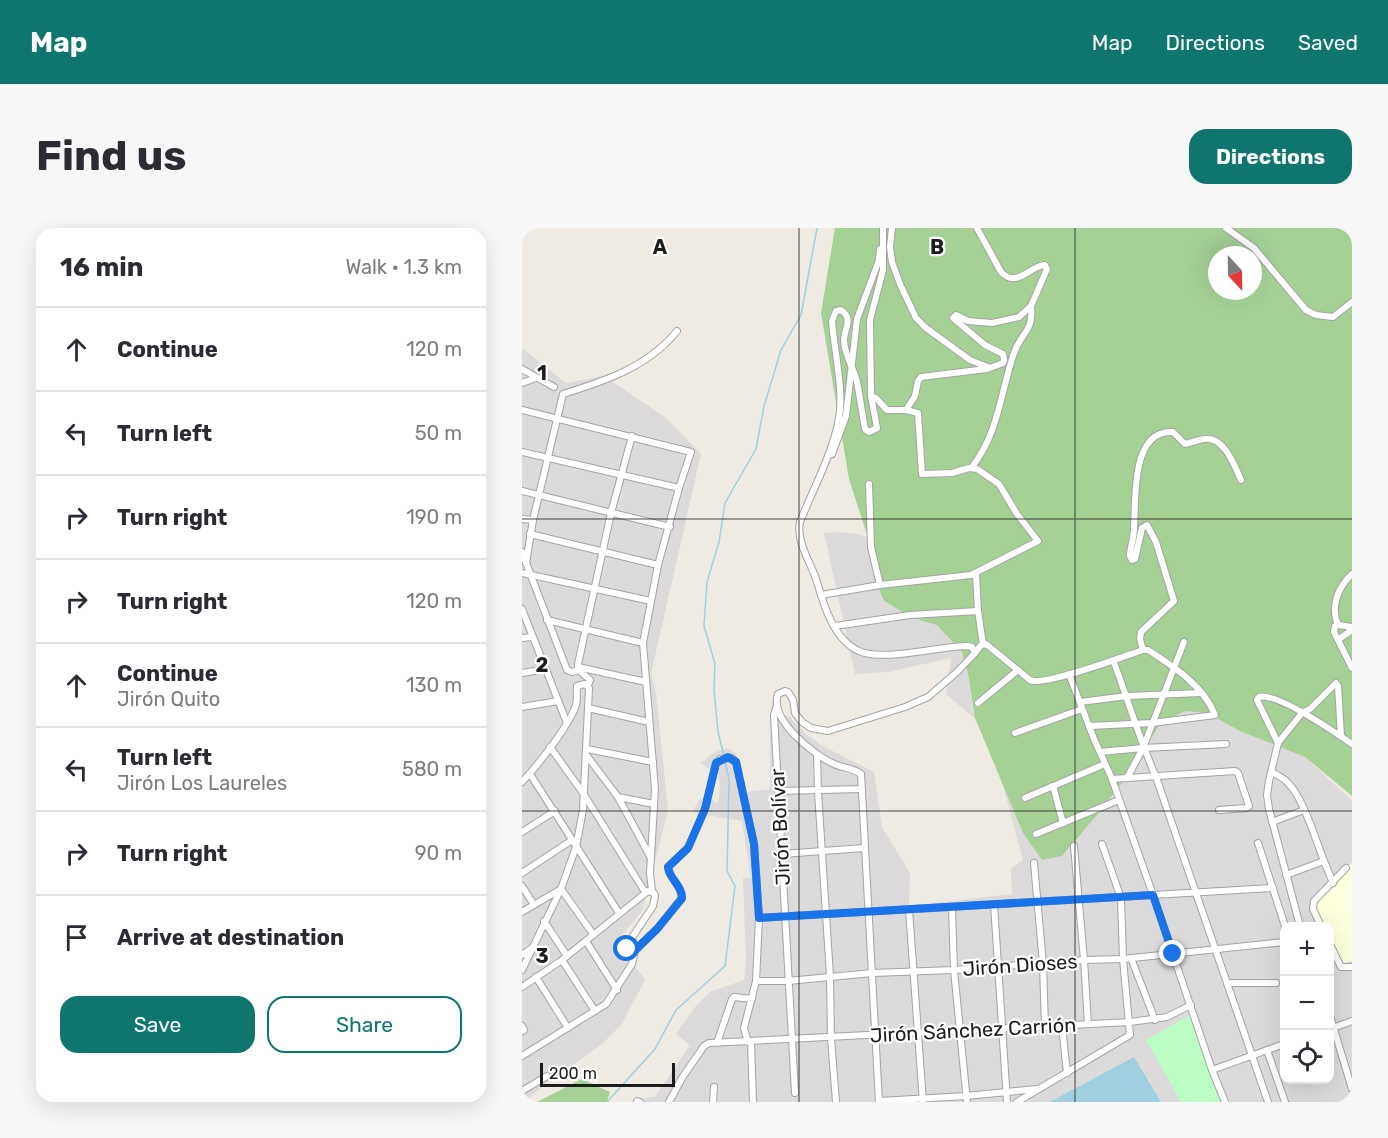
<!DOCTYPE html>
<meta charset="utf-8">
<style>
body{margin:0;font-family:Rubik,sans-serif;background:#f7f7f7;color:#2b2b33}
.controls{position:absolute;right:18px;bottom:18px;display:grid;overflow:hidden;border-radius:12px;box-shadow:0 6px 24px #0002}
.controls button{width:54px;height:54px;display:grid;place-items:center;padding:0;border:0;border-bottom:2px solid #e1e1e2;background:#fff;color:#2b2b33;font:30px sans-serif}
.compass{position:absolute;left:686px;top:18px;width:54px;height:54px;border-radius:50%;background:#fff;box-shadow:0 6px 24px #0002;rotate:158deg}
.scale{position:absolute;left:18px;bottom:15px;width:135px;box-sizing:border-box;padding-left:6px;border:3px solid #1d1d1d;border-top:0;font-size:16px;line-height:21px;white-space:nowrap;color:#1d1d1d;-webkit-text-stroke:4px #fff;paint-order:stroke}
.stop{position:absolute;width:18px;height:18px;margin:-14px;border:4px solid #1a73e8;border-radius:50%;background:#fff}
.stop.end{background:#1a73e8;border-color:#fff;box-shadow:0 2px 6px #0008}
.list{margin:0;padding:0;list-style:none}
h2{display:flex;justify-content:space-between;align-items:center;height:78px;margin:0;padding:0 24px;font-size:26px}
h2 small{font-size:20px;font-weight:400;color:#7c7c81}
.list li{display:grid;grid-template-columns:39px 1fr auto;gap:18px;align-items:center;box-sizing:border-box;height:84px;padding:0 24px;border-top:2px solid #e1e1e2}
.list b{display:block;font-size:22px;white-space:nowrap}
.list p{margin:0;font-size:20px;white-space:nowrap;color:#7c7c81}
.list em{font-size:20px;font-style:normal;color:#7c7c81}
.actions{display:flex;gap:12px;padding:18px 24px}
.actions a{flex:1;padding:14px 0;border:2px solid #0f766e;border-radius:18px;text-align:center;font-size:21px;color:#0f766e}
.actions .main{background:#0f766e;color:#fff}
.icon{flex:none;width:33px;height:33px;fill:none;stroke:currentColor;stroke-width:2;stroke-linecap:round;stroke-linejoin:round}
.map{position:relative;flex:none;width:830px;height:874px;overflow:hidden;border-radius:18px}
header{display:flex;align-items:center;gap:36px;box-sizing:border-box;height:84px;padding:0 30px;background:#0f766e;color:#fff}
header strong{font-size:28px}
nav{display:flex;gap:33px;margin-inline-start:auto;font-size:21px}
.intro{display:flex;align-items:center;justify-content:space-between;box-sizing:border-box;height:144px;padding:0 36px}
h1{margin:0;font-size:42px}
.button{padding:15px 27px;border-radius:18px;background:#0f766e;color:#fff;font-size:21px;font-weight:700}
main{display:flex;gap:36px;padding:0 36px}
aside{flex:1;background:#fff;border-radius:18px;box-shadow:0 6px 24px #0002}
.map>svg:first-child{display:block}
</style>
<header>
<strong>Map</strong>
<nav><a>Map</a><a>Directions</a><a>Saved</a></nav>
</header>
<div class="intro"><h1>Find us</h1><a class="button">Directions</a></div>
<main>
<aside>
<h2>16 min<small>Walk · 1.3 km</small></h2>
<ul class="list">
<li><svg class="icon" aria-label="ahead" viewBox="0 0 24 24"><path d="M12 20V5M6 11l6-6 6 6"/></svg><div><b>Continue</b></div><em>120 m</em></li>
<li><svg class="icon" aria-label="left" viewBox="0 0 24 24"><path d="M17 20v-9H6M10 6l-5 5 5 5"/></svg><div><b>Turn left</b></div><em>50 m</em></li>
<li><svg class="icon" aria-label="right" viewBox="0 0 24 24"><path d="M7 20v-9h11M14 6l5 5-5 5"/></svg><div><b>Turn right</b></div><em>190 m</em></li>
<li><svg class="icon" aria-label="right" viewBox="0 0 24 24"><path d="M7 20v-9h11M14 6l5 5-5 5"/></svg><div><b>Turn right</b></div><em>120 m</em></li>
<li><svg class="icon" aria-label="ahead" viewBox="0 0 24 24"><path d="M12 20V5M6 11l6-6 6 6"/></svg><div><b>Continue</b><p>Jirón Quito</p></div><em>130 m</em></li>
<li><svg class="icon" aria-label="left" viewBox="0 0 24 24"><path d="M17 20v-9H6M10 6l-5 5 5 5"/></svg><div><b>Turn left</b><p>Jirón Los Laureles</p></div><em>580 m</em></li>
<li><svg class="icon" aria-label="right" viewBox="0 0 24 24"><path d="M7 20v-9h11M14 6l5 5-5 5"/></svg><div><b>Turn right</b></div><em>90 m</em></li>
<li><svg class="icon" aria-label="arrive" viewBox="0 0 24 24"><path d="M6 21V4h12l-3 4 3 4H6"/></svg><div><b>Arrive at destination</b></div></li>
</ul>
<div class="actions"><a class="main">Save</a><a>Share</a></div>
</aside>
<div class="map">
<svg width="830" height="874" viewBox="0 0 830 874">
<rect width="100%" height="100%" fill="#efebe3"/>
<g fill="#dcdada">
<path d="M0,120L44,155L82,148L144,190L179,226L129,446L134,465L146,583L120,683L102,705L91,714L114,740L123,752L99,797L80,816L12,865L4,874H0Z"/>
<path d="M315,304L336,306L363,315L783,529L830,573V635L792,670L801,698H762V852H808V715L822,735L830,733V874H118L121,870L133,869L168,817L154,806L173,779L188,764L222,752L224,731L221,650H229L220,593L170,584L178,571H190L195,576L198,564L197,548L179,535L191,525L205,520L211,523L216,529L224,564L248,561V488H267L284,506L301,518L352,544L360,599L388,645L387,678L490,666L489,641L501,632L466,502L424,466L429,430L366,444L333,446L302,305Z"/>
</g>
<path fill="#feffdc" d="M830,635V733L821,735L815,732L808,715V698H801L791,676L792,670Z"/>
<g fill="#a5d195" fill-rule="evenodd">
<path d="M313,0H830V568L783,529L718,503L685,485L664,483L640,493L602,552L575,587L540,628L520,632L501,605L453,490L447,450L440,424L415,397L391,390L362,373L352,350L347,313L327,251L299,85ZM695,27H731V63H695Z"/>
<path d="M60,851L88,864L85,874H15Z"/>
</g>
<path fill="#bcfdc3" d="M668,787L698,873L696,874H659L624,812Z"/>
<path fill="#a0cfe0" d="M612,829L639,874H528Z"/>
<g fill="none" stroke-linecap="round" stroke-linejoin="round">
<g stroke="#a0cfe0" stroke-width="1.5">
<path d="M202,528L196,504L192,462L193,436L182,398L185,354L197,314L203,275L234,221L242,178L259,122L279,87L295,0"/>
<path d="M85,874L133,821L154,782L203,738L213,658L205,643L207,552L203,532"/>
</g>
<defs>
<g id="minor">
<path d="M370,0L368,19L370,34L378,56L394,90L404,100L448,132L468,140L481,135L482,132L481,126L463,117L431,90L434,87L446,93L470,95L497,89L509,78L525,41L523,37C507,38 495,61 479,44L455,0"/>
<path d="M704,0L732,20L784,82L794,87L811,89L830,74"/>
<path d="M0,141L32,159"/>
<path d="M0,155L14,150"/>
<path d="M0,182L169,224L157,260L136,337L121,415L133,561L128,645L130,663"/>
<path d="M384,182L393,168L396,153L399,149L465,141"/>
<path d="M0,224L157,260"/>
<path d="M310,226L324,188L335,91L357,32L358,21"/>
<path d="M450,239C477,204 478,166 492,125C499,104 512,104 509,78"/>
<path d="M347,256L349,319L358,357"/>
<path d="M0,263L148,299"/>
<path d="M0,291L11,292"/>
<path d="M8,306L136,337"/>
<path d="M0,324L45,442L50,444L57,442"/>
<path d="M4,335L11,292L41,166C83,153 126,139 155,103"/>
<path d="M0,345L129,373"/>
<path d="M454,346L456,383L461,416"/>
<path d="M299,367L358,357L449,347L516,313L495,286L477,256L455,241L447,240L430,245L400,246L396,185L384,182H365L354,170L349,168"/>
<path d="M0,381L45,495"/>
<path d="M25,392L121,415"/>
<path d="M816,397C808,379 816,359 830,346"/>
<path d="M313,398L388,387L456,383"/>
<path d="M830,399L816,397L813,398L812,404L830,440"/>
<path d="M0,410L10,409"/>
<path d="M817,411L830,402"/>
<path d="M621,422L618,411L619,404L652,373L634,314L625,297L620,300L613,331L610,332L608,328C608,319 612,310 612,301C614,274 608,201 651,204L663,216C669,215 675,212 682,211C702,207 713,239 719,252"/>
<path d="M453,425L459,417L464,416L508,452C521,459 603,428 621,422H626C651,438 682,458 693,487L630,495L567,498"/>
<path d="M591,432C606,471 617,511 634,549L746,874"/>
<path d="M56,439L124,454"/>
<path d="M0,445L24,441"/>
<path d="M547,446L572,511L590,551L631,667L690,842L703,874"/>
<path d="M66,457L68,452L57,442L56,436L89,285L110,208"/>
<path d="M558,474L605,468L679,465"/>
<path d="M456,475L496,442"/>
<path d="M255,477L252,487L273,865"/>
<path d="M0,479L36,473"/>
<path d="M66,480L127,494"/>
<path d="M493,505L560,481"/>
<path d="M756,515L738,478L735,472L737,469C754,464 814,505 830,516"/>
<path d="M28,519L61,565L123,664"/>
<path d="M65,521L131,534"/>
<path d="M578,524L621,520L704,516"/>
<path d="M295,527L296,564L308,748L309,810L314,874"/>
<path d="M65,528L96,569L129,630"/>
<path d="M750,544C755,547 762,550 766,555C781,569 794,613 802,633L764,647"/>
<path d="M8,546L97,685"/>
<path d="M605,550L621,520L662,414"/>
<path d="M590,551L713,543L716,545L727,578L724,580L697,582"/>
<path d="M0,554C16,537 47,498 54,477C56,471 54,464 55,458L63,456L67,460L61,582L54,619L39,661L0,742"/>
<path d="M531,558L541,595"/>
<path d="M256,563L340,561"/>
<path d="M96,569L132,576"/>
<path d="M503,570L583,536"/>
<path d="M750,594L782,582"/>
<path d="M0,604L33,583"/>
<path d="M514,606L597,572"/>
<path d="M736,615L763,698"/>
<path d="M552,618L562,732L566,796"/>
<path d="M260,626L342,620"/>
<path d="M802,633L811,655"/>
<path d="M512,635L521,736L523,799"/>
<path d="M0,645L50,612"/>
<path d="M0,658L12,677"/>
<path d="M472,676L485,874"/>
<path d="M430,680L432,742L445,874"/>
<path d="M387,682L401,874"/>
<path d="M0,684L39,661L71,706"/>
<path d="M237,690L751,660"/>
<path d="M22,693L45,728"/>
<path d="M778,698L747,581L745,567L747,553L756,515L780,485L788,481L814,455L816,458L819,508"/>
<path d="M799,698L791,681L792,673L824,640"/>
<path d="M64,713L95,762"/>
<path d="M808,716L819,739H830"/>
<path d="M0,727L10,720"/>
<path d="M609,730L633,792"/>
<path d="M40,732L73,783"/>
<path d="M14,749L46,800"/>
<path d="M234,753H266L350,745L432,742L562,732L601,731L762,714"/>
<path d="M705,755H754"/>
<path d="M0,759L40,732L126,663L132,665L133,668L131,678L105,717V721L113,723L135,701L160,671C160,657 147,651 146,639L166,620L183,581L194,535L198,531L210,530L214,534L232,616L237,690L234,753L222,800L226,814"/>
<path d="M808,788L830,861"/>
<path d="M0,798L2,802L0,803"/>
<path d="M540,798L545,845"/>
<path d="M808,801L830,793"/>
<path d="M229,814L231,874"/>
<path d="M195,815L210,771L212,769L230,771"/>
<path d="M745,822L763,874"/>
<path d="M0,828L84,776L110,736L113,723"/>
<path d="M690,842L762,816"/>
<path d="M0,863L25,848"/>
<path d="M115,873L118,874"/>
<path d="M357,873L444,868L515,861"/>
<path d="M147,874L160,850L182,818L187,815C327,809 467,801 608,794L645,789L669,777"/>
<path d="M191,874L192,859"/>
<path d="M357,874L339,546C331,540 321,540 312,536C292,527 247,492 256,466L263,463L266,464L271,472L273,485L280,494L289,500L306,503L383,479L406,469L435,444L453,425L450,419L446,418C418,418 360,434 337,423C312,412 302,378 295,354C289,334 274,315 278,294C291,261 311,225 317,190C322,163 312,121 310,93L314,83L319,82C332,91 322,101 322,112C322,127 332,140 335,154C338,169 340,185 343,201L347,204L355,200L349,168L348,92L361,42V0"/>
<path d="M495,874L608,807L601,731L599,670L580,616"/>
</g>
</defs>
<use href="#minor" stroke="#a4a4a4" stroke-width="8"/>
<use href="#minor" stroke="#fff" stroke-width="6"/>
</g>
<g fill="none" stroke-linecap="round" stroke-linejoin="round">
<path stroke="#1a73e8" stroke-width="8" d="M105,721L112,723L135,701L160,670C160,657 147,651 146,639L166,620L183,581L194,535L206,529L214,534L232,616L237,690L631,667L651,726"/>
</g>
<path fill="none" stroke="#1d1d1d" stroke-width="1.5" stroke-opacity="0.55" d="M277,0V874M553,0V874M0,291H830M0,583H830"/>
<g text-anchor="middle" dominant-baseline="central" stroke-width="4.5" stroke-linejoin="round" paint-order="stroke">
<g font-size="20" fill="#1d1d1d" stroke="#fff">
<text transform="translate(258 599) rotate(-93)">Jirón Bolívar</text>
<text transform="translate(498 737) rotate(-4)">Jirón Dioses</text>
<text transform="translate(451 802) rotate(-3)">Jirón Sánchez Carrión</text>
</g>
</g>
<g font-size="20" text-anchor="middle" font-weight="bold" fill="#1d1d1d" stroke="#fff" stroke-width="4.5" stroke-linejoin="round" paint-order="stroke">
<text x="138" y="26">A</text>
<text x="415" y="26">B</text>
<text x="20" y="152">1</text>
<text x="20" y="444">2</text>
<text x="20" y="735">3</text>
</g>
</svg>
<div class="controls">
<button>+</button>
<button>−</button>
<button><svg class="icon" aria-label="locate" viewBox="0 0 24 24"><circle cx="12" cy="12" r="6"/><path d="M12 2v4M12 18v4M2 12h4M18 12h4"/></svg></button>
</div>
<svg class="compass" viewBox="-18 -18 36 36"><path d="M0-13l5 13h-10z" fill="#e53935"/><path d="M0 13l5-13h-10z" fill="#7c7c81"/></svg>
<div class="scale">200 m</div>
<div class="stop" style="left:105px;top:721px"></div>
<div class="stop end" style="left:651px;top:726px"></div>
</div>
</main>
